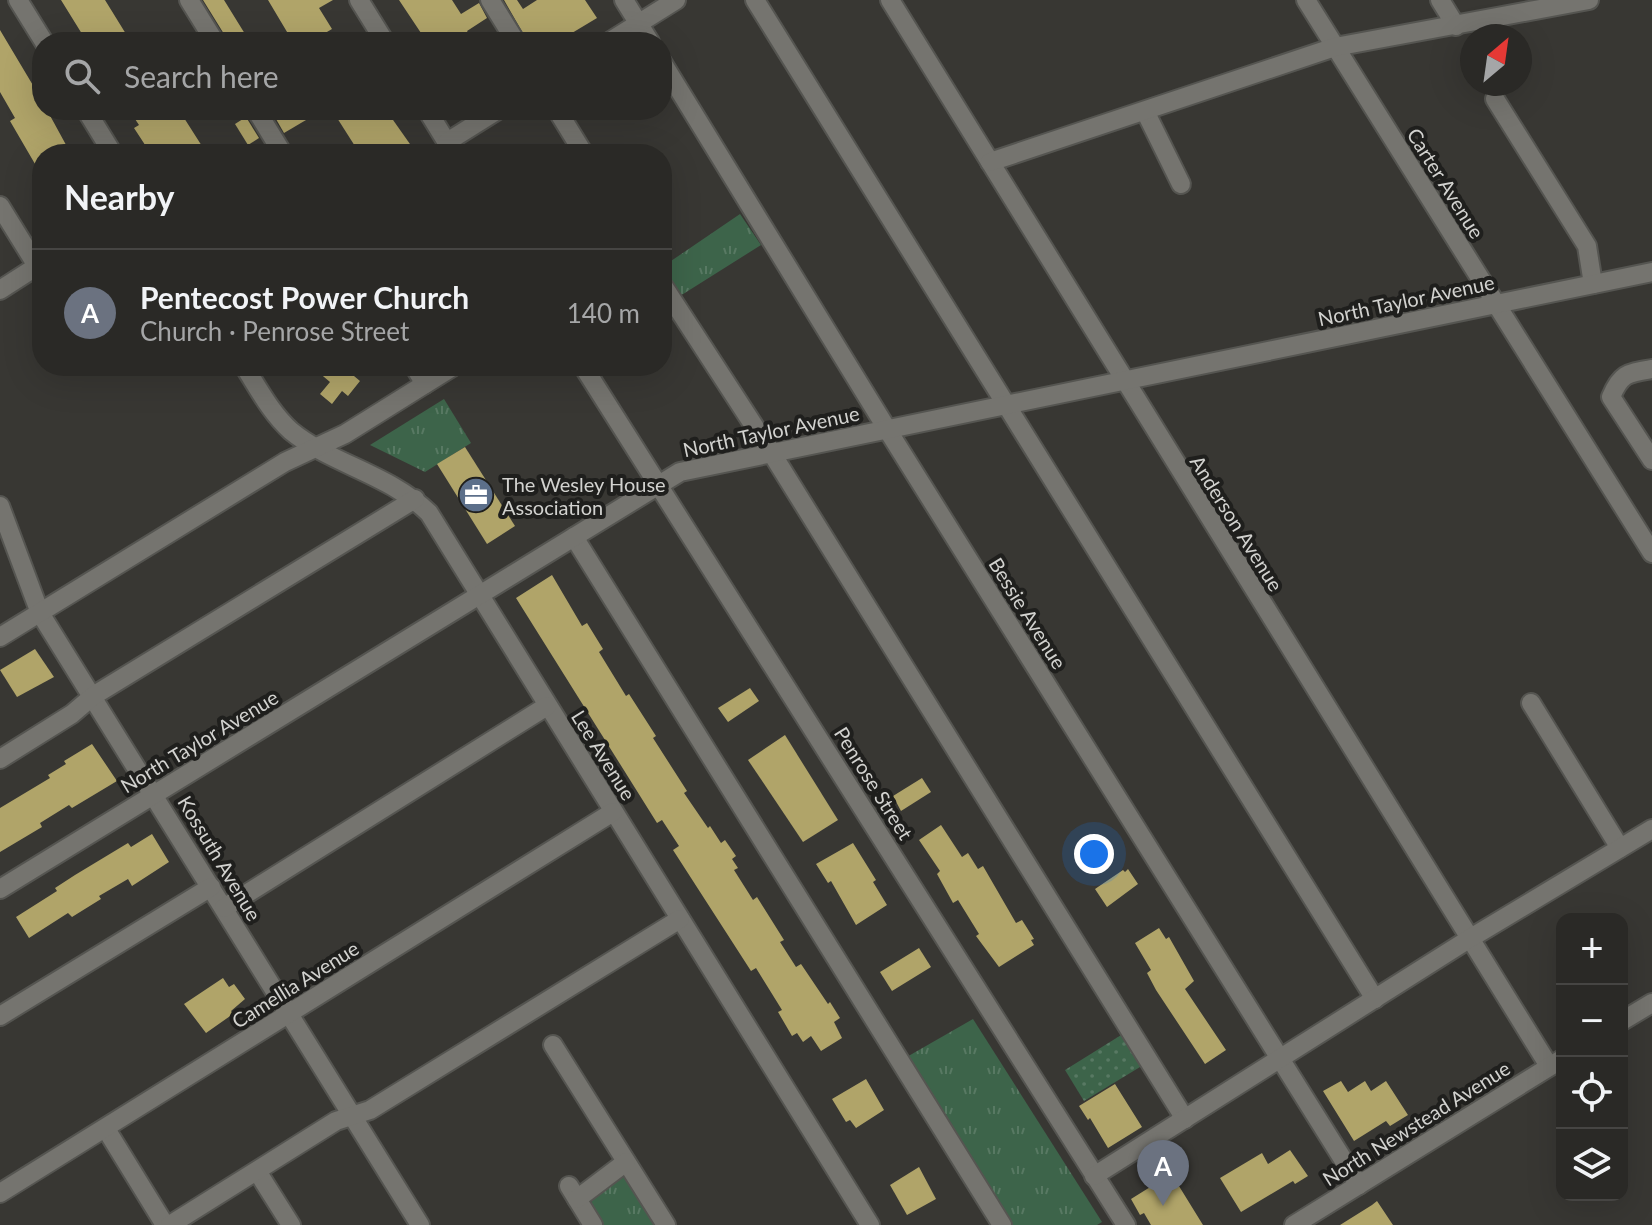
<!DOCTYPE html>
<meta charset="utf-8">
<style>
body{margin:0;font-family:Lato,sans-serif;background:#32312e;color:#f1f3f6}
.controls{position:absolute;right:24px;bottom:24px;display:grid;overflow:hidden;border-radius:16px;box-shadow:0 8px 32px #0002}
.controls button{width:72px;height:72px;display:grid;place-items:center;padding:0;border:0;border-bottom:2px solid #464543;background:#2a2926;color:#f1f3f6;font:40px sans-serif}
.compass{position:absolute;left:1460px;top:24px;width:72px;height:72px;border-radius:50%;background:#2a2926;box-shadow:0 8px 32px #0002;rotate:29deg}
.you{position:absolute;left:1094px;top:854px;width:28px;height:28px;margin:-20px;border:6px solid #fff;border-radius:50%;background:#1a73e8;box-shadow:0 0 0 12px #1a73e833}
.badge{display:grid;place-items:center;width:52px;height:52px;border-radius:50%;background:#bca0f2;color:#fff;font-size:26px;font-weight:700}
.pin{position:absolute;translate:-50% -66px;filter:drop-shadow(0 2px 4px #0008)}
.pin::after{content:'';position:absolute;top:42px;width:28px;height:24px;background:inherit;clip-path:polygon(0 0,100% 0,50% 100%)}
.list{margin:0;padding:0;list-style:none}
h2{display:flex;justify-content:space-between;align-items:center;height:104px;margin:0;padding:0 32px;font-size:34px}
h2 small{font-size:26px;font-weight:400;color:#a5a6a7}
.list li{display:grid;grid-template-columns:52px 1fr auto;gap:24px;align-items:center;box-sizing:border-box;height:128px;padding:0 32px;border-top:2px solid #464543}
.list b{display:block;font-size:30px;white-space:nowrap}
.list p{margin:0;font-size:26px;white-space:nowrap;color:#a5a6a7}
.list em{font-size:26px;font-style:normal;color:#a5a6a7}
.icon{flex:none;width:44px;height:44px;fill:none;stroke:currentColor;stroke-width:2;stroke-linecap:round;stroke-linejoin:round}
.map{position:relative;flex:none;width:1652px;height:1225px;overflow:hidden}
.search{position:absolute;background:#2a2926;box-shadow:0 8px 32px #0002;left:32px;top:32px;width:640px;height:88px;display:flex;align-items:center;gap:20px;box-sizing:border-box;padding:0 28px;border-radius:32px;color:#a5a6a7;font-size:30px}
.panel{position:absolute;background:#2a2926;box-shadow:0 8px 32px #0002;left:32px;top:144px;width:640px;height:232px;border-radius:32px}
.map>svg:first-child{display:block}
</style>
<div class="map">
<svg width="1652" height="1225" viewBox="0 0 1652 1225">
<defs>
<pattern id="grass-tufts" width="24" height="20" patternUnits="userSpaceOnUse" patternTransform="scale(2)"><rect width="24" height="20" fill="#3d644a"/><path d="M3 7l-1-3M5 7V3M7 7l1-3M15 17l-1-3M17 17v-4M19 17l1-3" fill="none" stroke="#587963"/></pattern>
<pattern id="garden-dots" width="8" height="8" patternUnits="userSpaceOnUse" patternTransform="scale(2)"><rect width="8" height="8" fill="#3d644a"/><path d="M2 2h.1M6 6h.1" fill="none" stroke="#587963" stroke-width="1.8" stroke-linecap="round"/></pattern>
</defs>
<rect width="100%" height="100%" fill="#383733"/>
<g fill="url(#grass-tufts)">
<path d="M740,214L761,245L680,296L662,267V258L671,261Z"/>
<path d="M444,399L471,443L425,472L370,445Z"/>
<path d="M973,1019L1102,1222L1097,1225H1009L905,1058Z"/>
<path d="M626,1170L660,1225H598C590,1212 590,1203 595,1188Z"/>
</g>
<path fill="url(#garden-dots)" d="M1126,1032L1145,1064L1084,1101L1065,1070Z"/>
<g fill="#b0a469">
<path d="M61,0H105L126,34L121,37L124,42H87Z"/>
<path d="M203,0H224L250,42H233L227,33L224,34Z"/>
<path d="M268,0H333L319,8L332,29L310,42H293Z"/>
<path d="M399,0H452L461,14L479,3L487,18L467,31L473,42H427Z"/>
<path d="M504,0H517L523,9L537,0H585L597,18L557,42H528Z"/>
<path d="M0,30L34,87L42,102V110H47L71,154H42V176L10,121L15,118L0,92Z"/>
<path d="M129,110H179L207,154H151L134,128L139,125Z"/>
<path d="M291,110H323L284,133L276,119Z"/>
<path d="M332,110H386L417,154H360Z"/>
<path d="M246,117L259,138L248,145L235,124Z"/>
<path d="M311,366H342L360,381L348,396L342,391L332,404L320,394L330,382Z"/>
<path d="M465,447L515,526L487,544L437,464Z"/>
<path d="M552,575L582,626L587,623L603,649L599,652L626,696L629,694L656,736L653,738L687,791L684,793L708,828L710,826L721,843L725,840L736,856L732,859L738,868L734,870L753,900L757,897L784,940L780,942L796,967L801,964L828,1004L830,1002L840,1018L834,1022L842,1038L821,1051L811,1036L803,1042L797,1033L792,1036L778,1012L782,1010L756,968L751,971L673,850L679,846L662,820L657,823L516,598Z"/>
<path d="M35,649L54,677L17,697L0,670Z"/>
<path d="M750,688L759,701L728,722L718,708Z"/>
<path d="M785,735L838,820L803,842L748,760Z"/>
<path d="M92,744L117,781L72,808L69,805L40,823L42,827L0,852V808L50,778L48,775L66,764L64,761Z"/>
<path d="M922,778L931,792L901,811L893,796Z"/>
<path d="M941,825L962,857L968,853L978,869L983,866L1016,923L1022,920L1034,939L1031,940L1034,945L999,967L976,936L979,934L958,900L953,903L937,874L940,871L919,840Z"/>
<path d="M152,834L169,862L132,886L128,879L99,896L101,899L72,917L68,913L29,938L16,917L57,891L55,888L75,875L128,843L131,847Z"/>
<path d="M853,843L876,880L873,882L887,905L856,925L831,881L828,883L816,864Z"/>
<path d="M1128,869L1138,884L1107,907L1095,889L1123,870L1125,872Z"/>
<path d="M1159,928L1166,939L1169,937L1194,981L1185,989L1226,1050L1205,1064L1156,990L1147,973L1151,970L1135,943Z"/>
<path d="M919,948L931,967L892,991L880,972Z"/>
<path d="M223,978L229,987L234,984L245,999L231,1011L233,1014L206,1033L184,1004Z"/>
<path d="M866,1079L884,1110L856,1128L850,1120L846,1122L832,1099Z"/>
<path d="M1341,1081L1348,1092L1365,1081L1371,1091L1386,1081L1408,1115L1390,1126L1386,1121L1354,1141L1323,1091Z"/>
<path d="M1115,1084L1142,1127L1108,1148L1090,1118L1088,1120L1079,1106Z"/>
<path d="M1290,1150L1308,1176L1295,1184L1293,1181L1241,1212L1220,1178L1262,1153L1268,1164Z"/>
<path d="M919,1167L936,1199L907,1215L890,1185Z"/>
<path d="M1174,1178L1203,1225H1151L1144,1213L1140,1215L1131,1199L1163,1179L1166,1184Z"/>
<path d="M1377,1201L1393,1225H1340L1372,1205Z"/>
</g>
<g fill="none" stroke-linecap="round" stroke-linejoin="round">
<defs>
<g id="minor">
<path d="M18,0L44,42"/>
<path d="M189,0L215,42"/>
<path d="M359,0L385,42"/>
<path d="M490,0L516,42"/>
<path d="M624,0L650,42"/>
<path d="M755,0L1375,999"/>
<path d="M890,0L1549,1066"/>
<path d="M1306,0L1652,553"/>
<path d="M1440,0L1456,26"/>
<path d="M609,42L676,0"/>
<path d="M662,62L887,429L1359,1185"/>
<path d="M1495,99L1587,246L1593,284"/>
<path d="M86,110L113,154"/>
<path d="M256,110L283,154"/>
<path d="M427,110L454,154"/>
<path d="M557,110L584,154"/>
<path d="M1145,111L1181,184"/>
<path d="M447,142L498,110"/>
<path d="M990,162L1335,47L1589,0"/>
<path d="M0,206L37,266"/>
<path d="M662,284L771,452L1185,1119"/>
<path d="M0,290L42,263"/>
<path d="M244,366C258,388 271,413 291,431C331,464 389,474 429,513L870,1225"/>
<path d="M414,366L425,384"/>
<path d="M583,366L1126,1225"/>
<path d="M1652,369C1628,373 1621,373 1611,397L1652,460"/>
<path d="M0,506L40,613L420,1225"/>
<path d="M574,537L1002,1225"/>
<path d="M0,637L285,462L345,434L454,366"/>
<path d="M1531,703L1620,848"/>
<path d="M0,759L72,714L93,696L415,499"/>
<path d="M0,889L680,472L1652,272"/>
<path d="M224,908L547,706"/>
<path d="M0,1016L211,887"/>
<path d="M1622,1021L1652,1003"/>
<path d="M553,1045L666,1225"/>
<path d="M106,1129L165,1225"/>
<path d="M257,1171L291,1225"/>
<path d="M1094,1176L1469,939L1652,829"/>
<path d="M569,1186L593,1225"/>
<path d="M0,1193L613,812"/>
<path d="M577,1199L626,1162"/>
<path d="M170,1225L336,1121L370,1110L680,919"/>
<path d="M1294,1225L1562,1059"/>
</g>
</defs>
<use href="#minor" stroke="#555551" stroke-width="22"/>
<use href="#minor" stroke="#75746f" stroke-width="18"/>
</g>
<defs>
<symbol id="office-disc" viewBox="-11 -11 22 22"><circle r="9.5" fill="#5c6f8a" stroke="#1f1f1d"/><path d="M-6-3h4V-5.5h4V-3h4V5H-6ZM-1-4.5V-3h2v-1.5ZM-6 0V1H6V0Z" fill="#fff"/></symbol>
</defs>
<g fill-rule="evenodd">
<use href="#office-disc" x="456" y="475" width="40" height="40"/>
</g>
<g text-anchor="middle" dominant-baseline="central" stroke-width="8" stroke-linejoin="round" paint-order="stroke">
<g font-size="20" fill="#d2d2cf" stroke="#1f1f1d">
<text transform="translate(1446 183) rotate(58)">Carter Avenue</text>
<text transform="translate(1406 300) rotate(-12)">North Taylor Avenue</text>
<text transform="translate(771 431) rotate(-12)">North Taylor Avenue</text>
<text transform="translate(1237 523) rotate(58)">Anderson Avenue</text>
<text transform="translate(1028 613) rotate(58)">Bessie Avenue</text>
<text transform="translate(199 741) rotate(-31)">North Taylor Avenue</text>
<text transform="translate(604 755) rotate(58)">Lee Avenue</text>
<text transform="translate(874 783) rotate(58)">Penrose Street</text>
<text transform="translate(220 858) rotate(59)">Kossuth Avenue</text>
<text transform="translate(295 984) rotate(-32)">Camellia Avenue</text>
<text transform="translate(1416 1123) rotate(-32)">North Newstead Avenue</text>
</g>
<g font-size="20" fill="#d2d2cf" stroke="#1f1f1d" text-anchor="start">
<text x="502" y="484">The Wesley House<tspan x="502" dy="23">Association</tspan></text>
</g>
</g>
</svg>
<div class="controls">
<button>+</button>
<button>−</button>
<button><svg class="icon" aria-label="locate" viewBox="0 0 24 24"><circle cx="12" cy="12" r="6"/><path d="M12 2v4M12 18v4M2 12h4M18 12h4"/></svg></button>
<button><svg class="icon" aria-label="layers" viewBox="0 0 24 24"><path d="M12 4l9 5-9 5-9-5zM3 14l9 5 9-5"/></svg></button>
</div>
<svg class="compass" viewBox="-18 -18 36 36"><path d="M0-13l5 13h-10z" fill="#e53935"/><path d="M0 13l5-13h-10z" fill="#a5a6a7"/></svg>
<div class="you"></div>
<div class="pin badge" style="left:1163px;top:1206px;background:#6b7280">A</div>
<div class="search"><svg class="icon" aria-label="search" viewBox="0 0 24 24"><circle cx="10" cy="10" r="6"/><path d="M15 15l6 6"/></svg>Search here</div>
<section class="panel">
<h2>Nearby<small></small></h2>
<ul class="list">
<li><span class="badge" style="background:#6b7280">A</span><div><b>Pentecost Power Church</b><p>Church · Penrose Street</p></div><em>140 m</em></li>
</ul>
</section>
</div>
